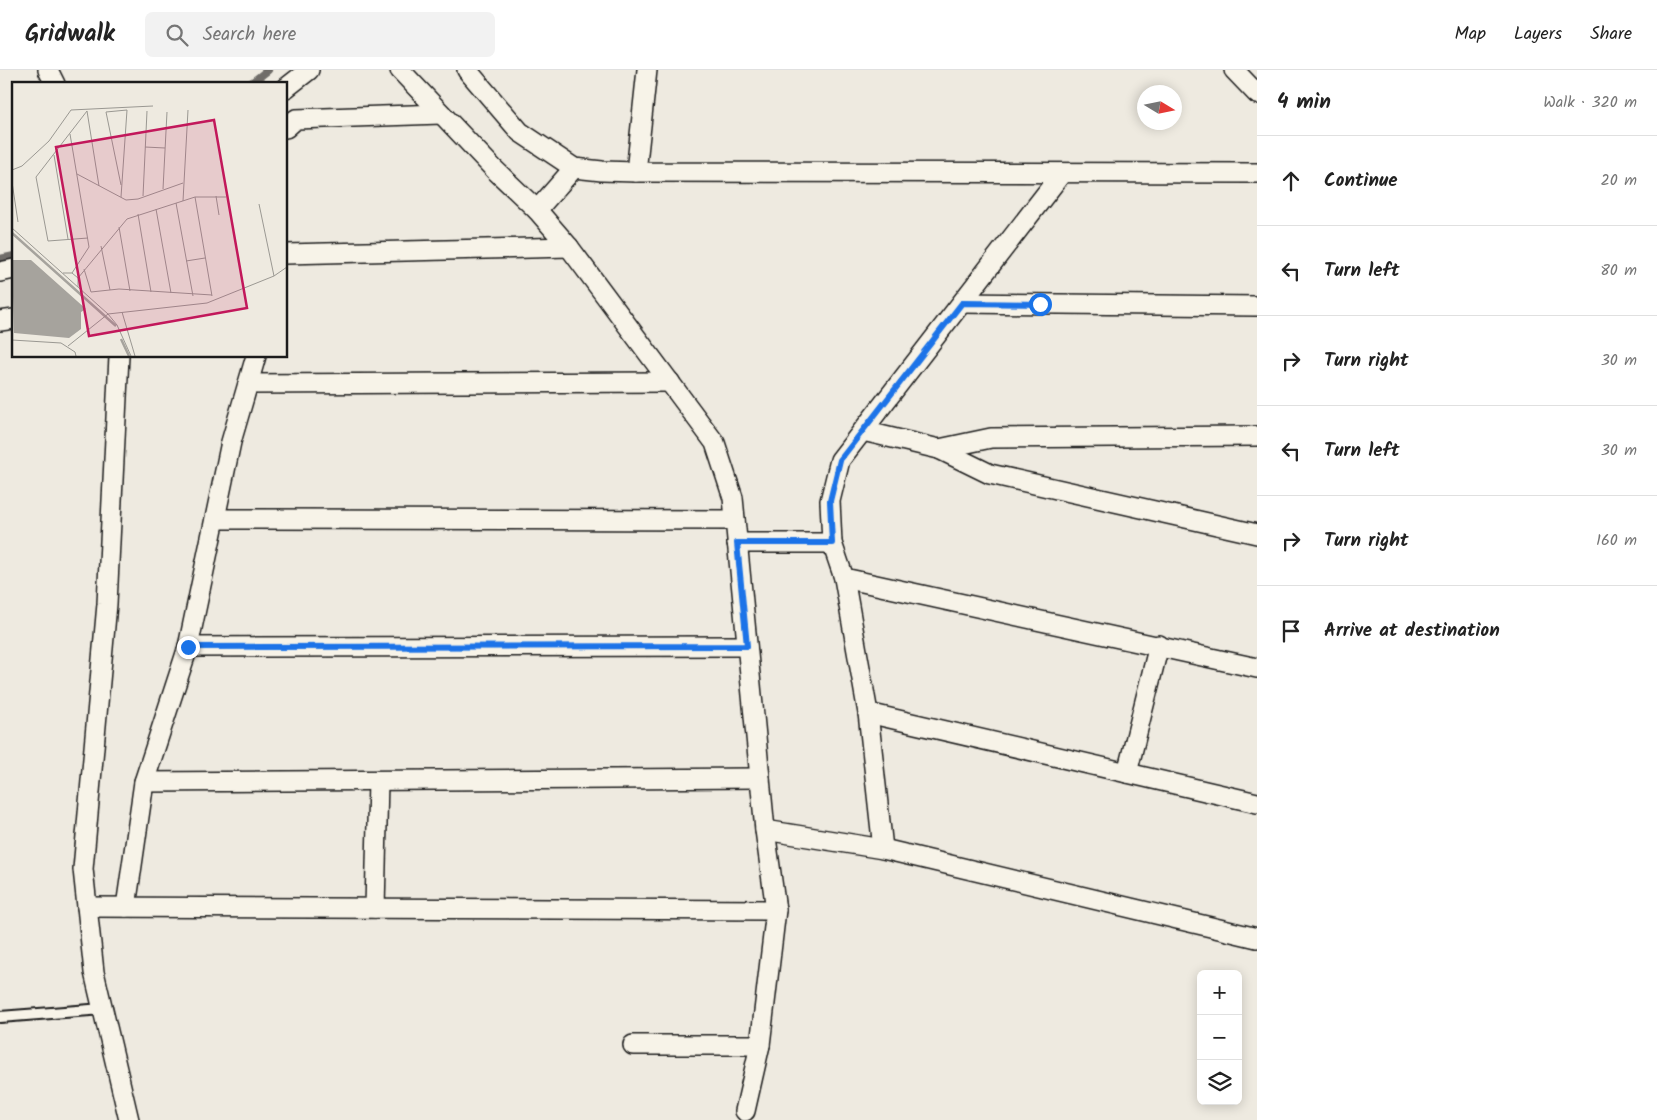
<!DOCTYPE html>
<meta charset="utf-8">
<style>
body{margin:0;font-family:Kalam,sans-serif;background:#f2f2f2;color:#222}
.controls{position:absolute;right:15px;bottom:15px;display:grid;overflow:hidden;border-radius:8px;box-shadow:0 2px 12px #0003}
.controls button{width:45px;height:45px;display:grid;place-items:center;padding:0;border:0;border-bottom:1px solid #e0e0e0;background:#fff;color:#222;font:25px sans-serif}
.compass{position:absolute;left:1137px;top:15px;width:45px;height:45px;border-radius:50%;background:#fff;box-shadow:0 2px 12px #0003;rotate:100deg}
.stop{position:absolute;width:15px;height:15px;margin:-11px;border:4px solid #1a73e8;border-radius:50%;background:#fff}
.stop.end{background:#1a73e8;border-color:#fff;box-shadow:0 1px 5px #0008}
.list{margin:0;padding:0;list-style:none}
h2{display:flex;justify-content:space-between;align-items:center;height:65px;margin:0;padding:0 20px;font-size:21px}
h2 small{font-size:16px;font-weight:400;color:#767676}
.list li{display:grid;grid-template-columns:32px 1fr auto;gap:15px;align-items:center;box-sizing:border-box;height:90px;padding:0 20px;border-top:1px solid #e0e0e0}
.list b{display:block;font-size:19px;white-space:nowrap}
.list em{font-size:16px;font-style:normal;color:#767676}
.icon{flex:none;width:28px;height:28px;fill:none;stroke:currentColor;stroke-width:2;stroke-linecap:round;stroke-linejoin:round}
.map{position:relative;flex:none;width:1257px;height:1050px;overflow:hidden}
header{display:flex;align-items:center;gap:30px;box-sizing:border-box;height:70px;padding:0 25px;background:#fff;border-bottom:1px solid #e0e0e0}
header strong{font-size:24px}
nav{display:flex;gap:28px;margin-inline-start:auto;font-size:18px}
.search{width:350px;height:45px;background:#f2f2f2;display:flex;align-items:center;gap:12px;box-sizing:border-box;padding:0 18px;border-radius:8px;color:#767676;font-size:19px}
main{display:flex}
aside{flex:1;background:#fff}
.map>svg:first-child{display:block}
</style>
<header>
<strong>Gridwalk</strong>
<div class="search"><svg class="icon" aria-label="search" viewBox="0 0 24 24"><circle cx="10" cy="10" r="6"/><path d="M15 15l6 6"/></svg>Search here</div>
<nav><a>Map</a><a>Layers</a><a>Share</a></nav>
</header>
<main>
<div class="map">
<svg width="1257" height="1050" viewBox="0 0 1257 1050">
<rect width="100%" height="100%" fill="#eeeae0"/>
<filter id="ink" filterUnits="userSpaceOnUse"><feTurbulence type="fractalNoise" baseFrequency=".02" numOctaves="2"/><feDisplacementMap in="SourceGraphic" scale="10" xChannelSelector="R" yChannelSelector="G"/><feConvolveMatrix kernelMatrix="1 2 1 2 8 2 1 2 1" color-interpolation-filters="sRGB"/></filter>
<g filter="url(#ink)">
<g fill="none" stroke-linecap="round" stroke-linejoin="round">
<g stroke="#6f6d69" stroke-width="8">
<path d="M250,14L268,0"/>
<path d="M0,189L14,186"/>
</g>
<defs>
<path id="lane" d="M0,947L103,939"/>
<g id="street">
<path d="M48,0L55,14"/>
<path d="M400,0L494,99L537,140L569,177L715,373L733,428L765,760L776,840L760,975L745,1041"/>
<path d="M467,0L520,62L574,98L602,101L636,102L1257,103"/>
<path d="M1234,0L1257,24"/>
<path d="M286,18L309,0"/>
<path d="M286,58L296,49L441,44"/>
<path d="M636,102L647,0"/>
<path d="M537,140L574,98"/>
<path d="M286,184L569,177"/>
<path d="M0,202L14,199"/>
<path d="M962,233L1257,236"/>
<path d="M0,251L14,249"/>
<path d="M119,286L107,534L83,799L94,902L129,1050"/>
<path d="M248,314L670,312"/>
<path d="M863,361L939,379L990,404L1257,464"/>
<path d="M939,379L991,368L1257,366"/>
<path d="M215,449L735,450"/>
<path d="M737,473H832"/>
<path d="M844,508L1257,598"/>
<path d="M188,577L747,576"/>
<path d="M868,643L1257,733"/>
<path d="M1127,703L1159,575"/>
<path d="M144,712L760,708"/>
<path d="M765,760L883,779L1257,868"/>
<path d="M883,779L868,643L844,508L832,473L830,431L840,390L1062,103"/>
<path d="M87,837L776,840"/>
<path d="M126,837L144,712L188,577L231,372L256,286"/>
<path d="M375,838L378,711"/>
<path d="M633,975H760"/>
</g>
</defs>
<use href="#lane" stroke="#1c1c1c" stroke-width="14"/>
<use href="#street" stroke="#1c1c1c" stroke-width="22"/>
<use href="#lane" stroke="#f7f3e8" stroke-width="10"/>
<use href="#street" stroke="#f7f3e8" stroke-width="19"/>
</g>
</g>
<g fill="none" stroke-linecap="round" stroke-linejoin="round" filter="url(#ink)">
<path stroke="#1a73e8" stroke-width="6" d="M188,577L747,576L737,473H832L830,431L840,390L962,233L1040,234"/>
</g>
<g transform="translate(12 12)">
<rect width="275" height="275" fill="#eeeae0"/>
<path d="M0,178H19L74,227L69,230V247L57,256L2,251Z" fill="#a6a39d"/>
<path fill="none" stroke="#a6a39d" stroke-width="2.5" d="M0,151L104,244M109,257L117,274"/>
<path fill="none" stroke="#9a9892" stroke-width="1" d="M75,29L24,95L36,159L76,156M75,29L87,104M58,52L77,165L60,191M133,65L153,66M42,73L56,157M0,88L10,84L37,59L59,28L141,24M65,92L114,118L126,117L171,101M0,100L6,140M151,107L155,30M131,114L135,29M204,114L207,133M109,115L115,28L94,30L109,103M183,115L200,214M171,119L176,28M164,121L181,214M247,122L262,194M144,127L159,211M126,132L139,210M107,145L118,209M0,146L96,232L105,243L119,274M89,164L98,208M174,179L193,176M72,187L79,210L107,207L200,213M51,191H60L66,196V205M66,196L115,137L183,115H214M110,230L123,274M0,258L49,261L63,270L64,274M56,264L96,232L195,221L262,194L275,185"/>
<path fill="#c2185b" fill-opacity="0.15" stroke="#c2185b" stroke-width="2.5" d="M202,38L235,226L77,254L44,65Z"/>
<rect width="275" height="275" fill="none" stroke="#1c1c1c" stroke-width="2.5"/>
</g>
</svg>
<div class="controls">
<button>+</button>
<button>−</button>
<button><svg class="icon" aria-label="layers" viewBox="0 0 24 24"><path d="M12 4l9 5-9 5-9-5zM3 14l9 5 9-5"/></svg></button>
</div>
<svg class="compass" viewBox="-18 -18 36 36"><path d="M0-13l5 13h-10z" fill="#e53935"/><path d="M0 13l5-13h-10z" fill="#767676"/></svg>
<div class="stop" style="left:1040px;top:234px"></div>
<div class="stop end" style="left:188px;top:577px"></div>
</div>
<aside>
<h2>4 min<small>Walk · 320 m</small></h2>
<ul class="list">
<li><svg class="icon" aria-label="ahead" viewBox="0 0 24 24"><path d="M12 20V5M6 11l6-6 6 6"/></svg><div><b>Continue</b></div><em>20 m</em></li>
<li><svg class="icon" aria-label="left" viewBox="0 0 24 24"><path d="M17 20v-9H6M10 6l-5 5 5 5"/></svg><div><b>Turn left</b></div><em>80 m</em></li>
<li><svg class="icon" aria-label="right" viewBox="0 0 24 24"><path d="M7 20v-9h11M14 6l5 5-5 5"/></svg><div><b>Turn right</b></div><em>30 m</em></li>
<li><svg class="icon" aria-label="left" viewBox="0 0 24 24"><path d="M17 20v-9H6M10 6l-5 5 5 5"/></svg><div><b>Turn left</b></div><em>30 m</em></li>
<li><svg class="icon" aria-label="right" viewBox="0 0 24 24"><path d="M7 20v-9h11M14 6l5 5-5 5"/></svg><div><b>Turn right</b></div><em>160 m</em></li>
<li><svg class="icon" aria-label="arrive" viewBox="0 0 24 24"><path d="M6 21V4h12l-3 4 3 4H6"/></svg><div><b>Arrive at destination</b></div></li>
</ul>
</aside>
</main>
